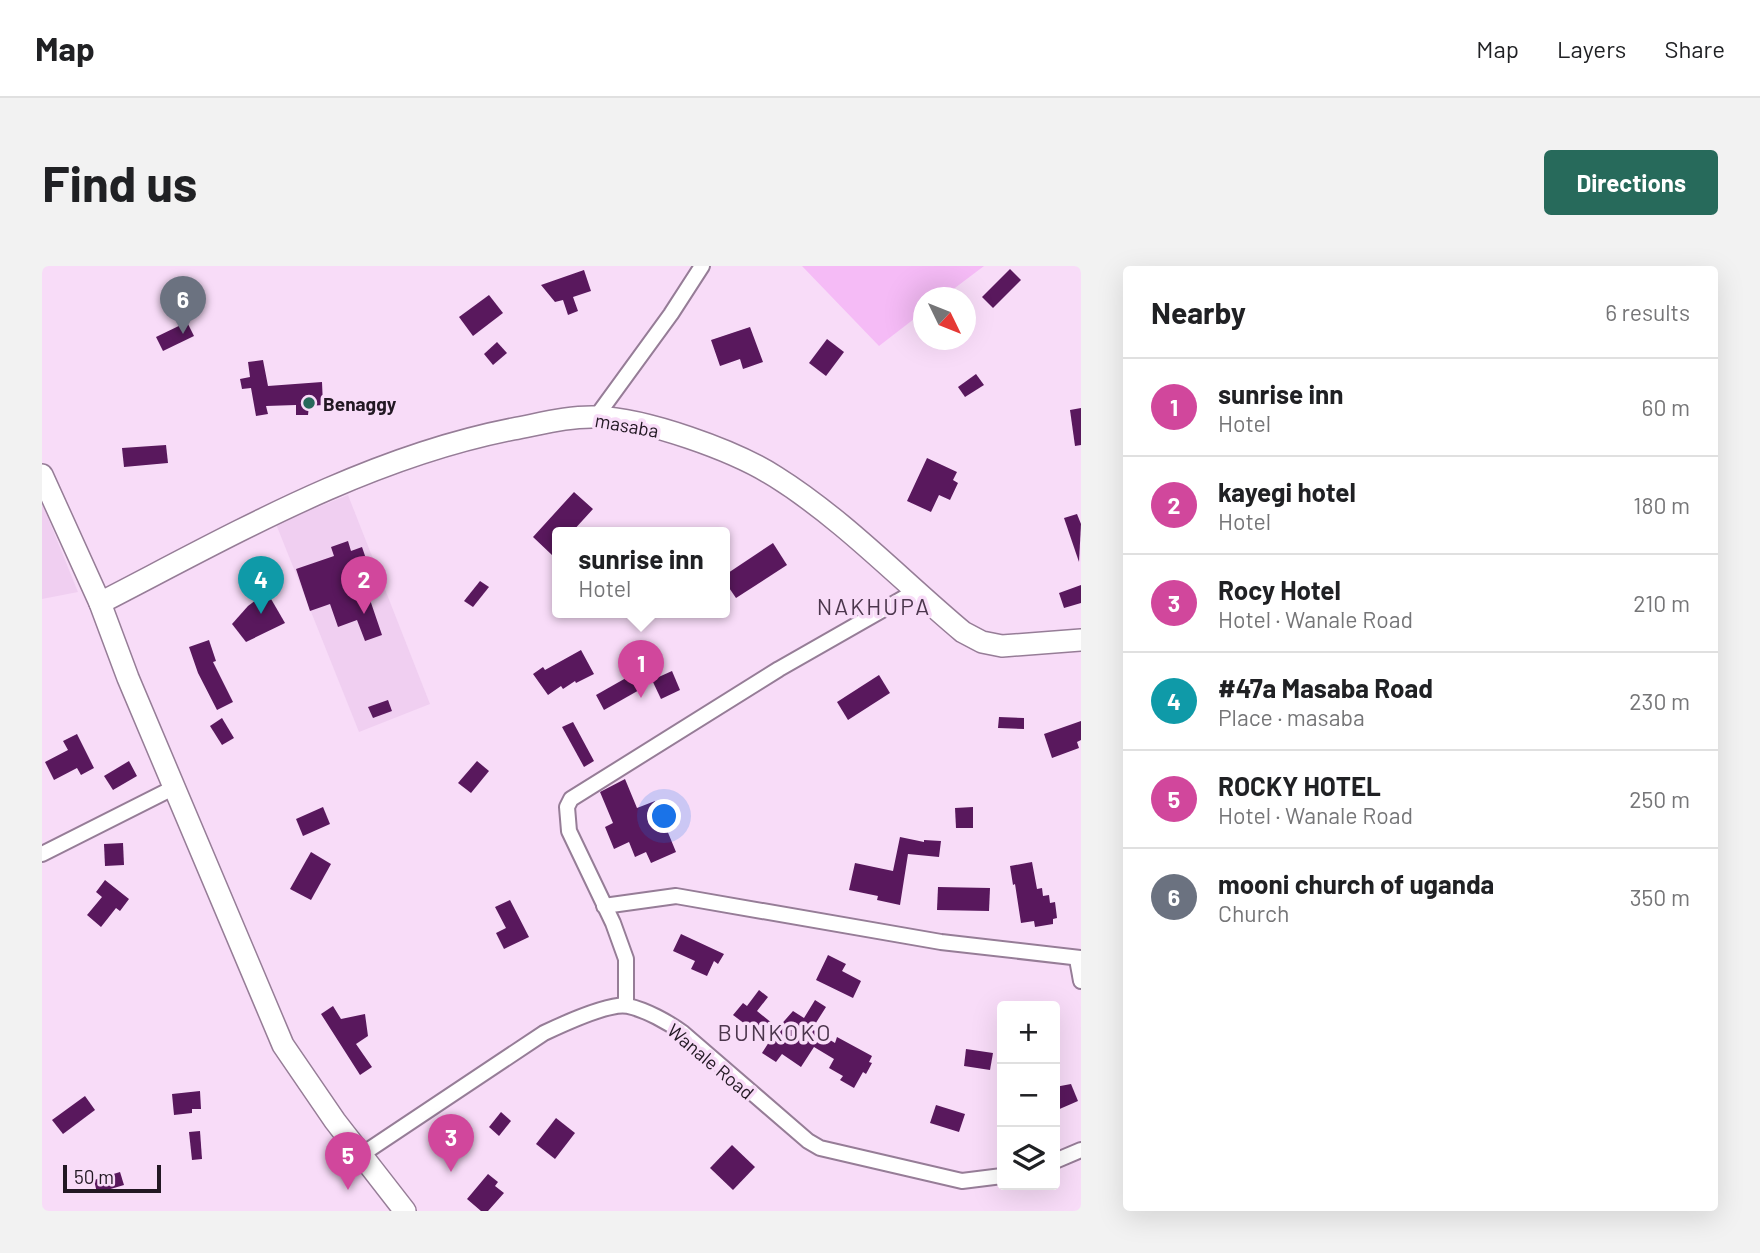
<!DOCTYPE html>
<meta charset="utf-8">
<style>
body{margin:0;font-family:Barlow,sans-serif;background:#f2f2f2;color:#202124}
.controls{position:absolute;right:21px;bottom:21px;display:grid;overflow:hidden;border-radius:7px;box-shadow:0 7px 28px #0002}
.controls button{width:63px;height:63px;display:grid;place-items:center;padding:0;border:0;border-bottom:2px solid #e0e0e0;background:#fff;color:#202124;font:35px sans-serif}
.compass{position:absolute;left:871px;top:21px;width:63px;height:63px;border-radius:50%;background:#fff;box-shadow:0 7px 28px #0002;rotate:133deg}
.scale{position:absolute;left:21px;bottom:18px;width:98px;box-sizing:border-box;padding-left:7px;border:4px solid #221823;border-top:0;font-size:19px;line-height:24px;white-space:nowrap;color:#221823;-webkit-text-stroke:5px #f8dcf8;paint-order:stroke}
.you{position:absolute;left:623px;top:551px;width:24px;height:24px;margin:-18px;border:5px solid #fff;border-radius:50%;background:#1a73e8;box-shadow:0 0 0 10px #1a73e833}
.badge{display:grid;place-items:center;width:46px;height:46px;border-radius:50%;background:#276a5b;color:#fff;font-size:23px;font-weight:700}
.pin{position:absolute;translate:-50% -58px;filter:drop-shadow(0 2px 4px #0008)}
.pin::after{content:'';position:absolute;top:37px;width:24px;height:21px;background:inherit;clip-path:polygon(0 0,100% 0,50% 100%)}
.popup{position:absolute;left:510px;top:261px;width:178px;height:91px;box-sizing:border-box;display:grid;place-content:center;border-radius:7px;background:#fff;filter:drop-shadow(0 2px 5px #0005);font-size:23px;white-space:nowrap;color:#757577}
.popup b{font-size:26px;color:#202124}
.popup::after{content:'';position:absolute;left:50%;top:100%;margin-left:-14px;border:14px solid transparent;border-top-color:#fff}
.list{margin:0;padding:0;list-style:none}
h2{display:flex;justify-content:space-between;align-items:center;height:91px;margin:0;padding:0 28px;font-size:30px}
h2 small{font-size:23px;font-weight:400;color:#757577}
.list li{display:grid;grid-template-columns:46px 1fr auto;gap:21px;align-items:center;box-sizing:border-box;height:98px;padding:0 28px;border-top:2px solid #e0e0e0}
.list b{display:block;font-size:26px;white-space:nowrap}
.list p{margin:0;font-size:23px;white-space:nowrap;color:#757577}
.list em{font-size:23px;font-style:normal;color:#757577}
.icon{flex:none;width:38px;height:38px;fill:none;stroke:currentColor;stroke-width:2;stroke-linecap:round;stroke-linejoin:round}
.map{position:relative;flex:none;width:1039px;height:945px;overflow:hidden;border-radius:7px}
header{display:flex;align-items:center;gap:42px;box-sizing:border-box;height:98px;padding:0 35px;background:#fff;border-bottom:2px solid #e0e0e0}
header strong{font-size:33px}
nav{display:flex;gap:38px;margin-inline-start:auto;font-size:24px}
.intro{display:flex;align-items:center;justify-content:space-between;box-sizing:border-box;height:168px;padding:0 42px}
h1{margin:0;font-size:49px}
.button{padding:18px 32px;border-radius:7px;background:#276a5b;color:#fff;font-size:24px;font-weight:700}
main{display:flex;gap:42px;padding:0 42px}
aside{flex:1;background:#fff;border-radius:7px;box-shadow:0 7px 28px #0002}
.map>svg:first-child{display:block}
</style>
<header>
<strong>Map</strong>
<nav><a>Map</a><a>Layers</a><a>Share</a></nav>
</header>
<div class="intro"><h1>Find us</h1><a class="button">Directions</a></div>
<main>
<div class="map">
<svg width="1039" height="945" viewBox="0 0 1039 945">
<rect width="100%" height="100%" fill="#f8dcf8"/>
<g fill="#f0cff1">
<path d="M306,229L388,438L317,466L234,258Z"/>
<path d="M0,237L36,326L0,333Z"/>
</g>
<path fill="#f5bbf6" d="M760,0H942L901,31L881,32V46L837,80Z"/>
<g fill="#59185d">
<path d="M968,3L979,14L951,42L940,31Z"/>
<path d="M542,4L549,25L531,31L536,45L526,49L521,34L513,36L499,19Z"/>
<path d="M447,29L461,47L431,70L417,51Z"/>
<path d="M145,56L152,70L121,85L114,71Z"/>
<path d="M708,61L721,96L701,103L698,93L678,100L669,74Z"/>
<path d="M785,73L802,86L784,110L767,97Z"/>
<path d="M455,76L465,87L451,99L442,88Z"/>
<path d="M221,94L226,120L280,116L281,139L267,140L266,149H254V139L224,140L226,148L214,150L209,122L200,123L198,113L208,111L206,96Z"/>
<path d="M934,108L942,119L923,131L916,121Z"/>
<path d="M1039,142V179L1033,180L1028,144Z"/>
<path d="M124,179L126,197L82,201L80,182Z"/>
<path d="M885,192L915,206L911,214L916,217L908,234L897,229L889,246L865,235Z"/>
<path d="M532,226L551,243L530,266H515V283L510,289L491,271Z"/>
<path d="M1035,248L1039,258L1037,296L1022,252Z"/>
<path d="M306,275L309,285L320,281L333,319L324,322L340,369L323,375L315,354L296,361L288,338L268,345L254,303L292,290L289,281Z"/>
<path d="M731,277L745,299L694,332L683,316V309Z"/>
<path d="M438,315L447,321L431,341L422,335Z"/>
<path d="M1039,319V337L1022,342L1017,327Z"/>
<path d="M225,326L243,357L204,376L190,358L206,340Z"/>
<path d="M167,374L174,395L171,396L191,436L175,444L156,407L147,381Z"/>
<path d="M539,384L552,408L534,417L533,415L521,423L519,420L506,429L491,408L501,401L503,404Z"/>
<path d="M630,405L638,424L619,433L610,414Z"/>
<path d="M591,408L599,423L562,444L554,429Z"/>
<path d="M837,409L848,427L806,454L795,436Z"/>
<path d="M346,434L350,445L331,452L326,441Z"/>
<path d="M957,451L982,452V463L956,462Z"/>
<path d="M180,452L192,472L180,479L168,460Z"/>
<path d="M1039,455V474L1035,476L1037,482L1010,492L1002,468Z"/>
<path d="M531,456L552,495L542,501L520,461Z"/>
<path d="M35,468L52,502L39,509L35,502L12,514L3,496L26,484L21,475Z"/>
<path d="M87,495L95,510L71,524L62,510Z"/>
<path d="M435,495L447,505L429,527L416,517Z"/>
<path d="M583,513L595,542L613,535L634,586L609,597L604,586L593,591L587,576L572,583L563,561L571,557L558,526Z"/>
<path d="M281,541L288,558L261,570L254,553Z"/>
<path d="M931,541V562H914L913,542Z"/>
<path d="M858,571L882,576V574L899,575L897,591L866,588L858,639L835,634L836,630L807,624L813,597L851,605Z"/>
<path d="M81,577L82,599L63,600L62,578Z"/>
<path d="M269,586L289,598L269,634L248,623Z"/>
<path d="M990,596L995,623L1000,622L1001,630L1007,629L1008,637L1013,636L1015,652L1011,653V658L993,661L992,655L979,657L973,618L971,619L968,600Z"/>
<path d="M63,614L87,633L78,645L74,642L59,661L45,649L60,631L54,626Z"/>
<path d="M896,621L948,622L947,645L895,644Z"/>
<path d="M468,634L487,671L462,683L454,667L464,662L453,641Z"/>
<path d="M639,668L682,688L676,698L672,695L665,710L649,703L653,695L631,685Z"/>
<path d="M786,689L804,698L800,705L819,715L811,732L774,714Z"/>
<path d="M717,724L726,731L715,745L736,762L751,745L762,752L773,734L784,741L770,763L793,777L795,771L830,790L827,796L830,797L824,808L821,806L812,822L798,814L801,810L787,802L792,793L772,781L759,801L740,788L734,796L720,787L727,776L691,749L701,737L705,740Z"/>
<path d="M291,740L299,753L323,748L326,770L314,778L330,801L318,809L279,748Z"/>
<path d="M924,783L951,787L948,804L922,800Z"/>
<path d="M1029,818L1036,835L1013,845V821Z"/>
<path d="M158,825L159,843H150V847L132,849L130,828Z"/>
<path d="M43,830L53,844L21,868L10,854Z"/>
<path d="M894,839L923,848L917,866L888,857Z"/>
<path d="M459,846L469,855L457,870L447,861Z"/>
<path d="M514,852L533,867L513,893L494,878Z"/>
<path d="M158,865L160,893L150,894L147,866Z"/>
<path d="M690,879L713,901L691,924L668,902Z"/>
<path d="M78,906L82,919L55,927L52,914Z"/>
<path d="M446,908L456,916L453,920L462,927L446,945H439L425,933Z"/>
</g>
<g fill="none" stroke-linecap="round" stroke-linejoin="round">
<defs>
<g id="street">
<path d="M554,151L629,48L660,0"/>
<path d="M0,588L131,522"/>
<path d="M562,640L634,630L899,676L1039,692"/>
<path d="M1035,693L1039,715"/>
<path d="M584,739V693L571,657L527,565L525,541L529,533L737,403L872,326"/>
<path d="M319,889L502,767C519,759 568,736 586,740C604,744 626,756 641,767L766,875L778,882L920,915L960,910"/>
<path d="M1013,895L1039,884"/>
</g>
<g id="secondary">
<path d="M0,209L58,337L86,412L241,779L293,855L363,945"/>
<path d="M58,337C190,269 323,192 471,163C498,158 527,150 554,151C604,153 692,184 734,211C801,253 860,315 921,366L940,376L960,380L1039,374"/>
</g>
</defs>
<use href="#street" stroke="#967d97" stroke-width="18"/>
<use href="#secondary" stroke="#967d97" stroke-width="24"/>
<use href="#street" stroke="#fff" stroke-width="14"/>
<use href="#secondary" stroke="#fff" stroke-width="21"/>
</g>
<circle fill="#276a5b" stroke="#f8dcf8" stroke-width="2.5" cx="267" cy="137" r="7"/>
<g text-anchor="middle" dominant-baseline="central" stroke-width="7" stroke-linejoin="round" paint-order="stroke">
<g font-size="19" font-weight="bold" fill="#221823" stroke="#f8dcf8" text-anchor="start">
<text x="281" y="137">Benaggy</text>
</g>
<g font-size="19" fill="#221823" stroke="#f8dcf8">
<text transform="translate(585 159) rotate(10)">masaba</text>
<text transform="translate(669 795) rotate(40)">Wanale Road</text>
</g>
<g font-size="23" letter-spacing="2" fill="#4c364d" stroke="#f8dcf8">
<text x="832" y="340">NAKHUPA</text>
<text x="733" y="766">BUNKOKO</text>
</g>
</g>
</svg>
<div class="controls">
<button>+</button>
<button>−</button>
<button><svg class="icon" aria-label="layers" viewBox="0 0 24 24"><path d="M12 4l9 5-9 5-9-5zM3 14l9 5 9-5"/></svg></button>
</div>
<svg class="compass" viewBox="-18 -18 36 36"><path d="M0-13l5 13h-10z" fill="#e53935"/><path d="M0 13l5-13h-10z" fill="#757577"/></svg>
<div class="scale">50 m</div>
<div class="you"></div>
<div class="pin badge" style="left:599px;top:432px;background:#d1479c">1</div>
<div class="popup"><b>sunrise inn</b>Hotel</div>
<div class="pin badge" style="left:322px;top:348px;background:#d1479c">2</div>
<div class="pin badge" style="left:409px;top:906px;background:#d1479c">3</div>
<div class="pin badge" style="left:219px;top:348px;background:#0f9aa8">4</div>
<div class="pin badge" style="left:306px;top:924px;background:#d1479c">5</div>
<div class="pin badge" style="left:141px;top:68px;background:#6b7280">6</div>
</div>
<aside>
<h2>Nearby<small>6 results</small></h2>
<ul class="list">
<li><span class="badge" style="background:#d1479c">1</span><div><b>sunrise inn</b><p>Hotel</p></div><em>60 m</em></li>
<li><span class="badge" style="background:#d1479c">2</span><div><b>kayegi hotel</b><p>Hotel</p></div><em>180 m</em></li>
<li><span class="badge" style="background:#d1479c">3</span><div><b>Rocy Hotel</b><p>Hotel · Wanale Road</p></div><em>210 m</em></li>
<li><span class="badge" style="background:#0f9aa8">4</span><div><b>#47a Masaba Road</b><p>Place · masaba</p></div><em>230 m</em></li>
<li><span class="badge" style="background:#d1479c">5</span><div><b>ROCKY HOTEL</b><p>Hotel · Wanale Road</p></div><em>250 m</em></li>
<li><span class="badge" style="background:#6b7280">6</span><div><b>mooni church of uganda</b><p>Church</p></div><em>350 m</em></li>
</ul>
</aside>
</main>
